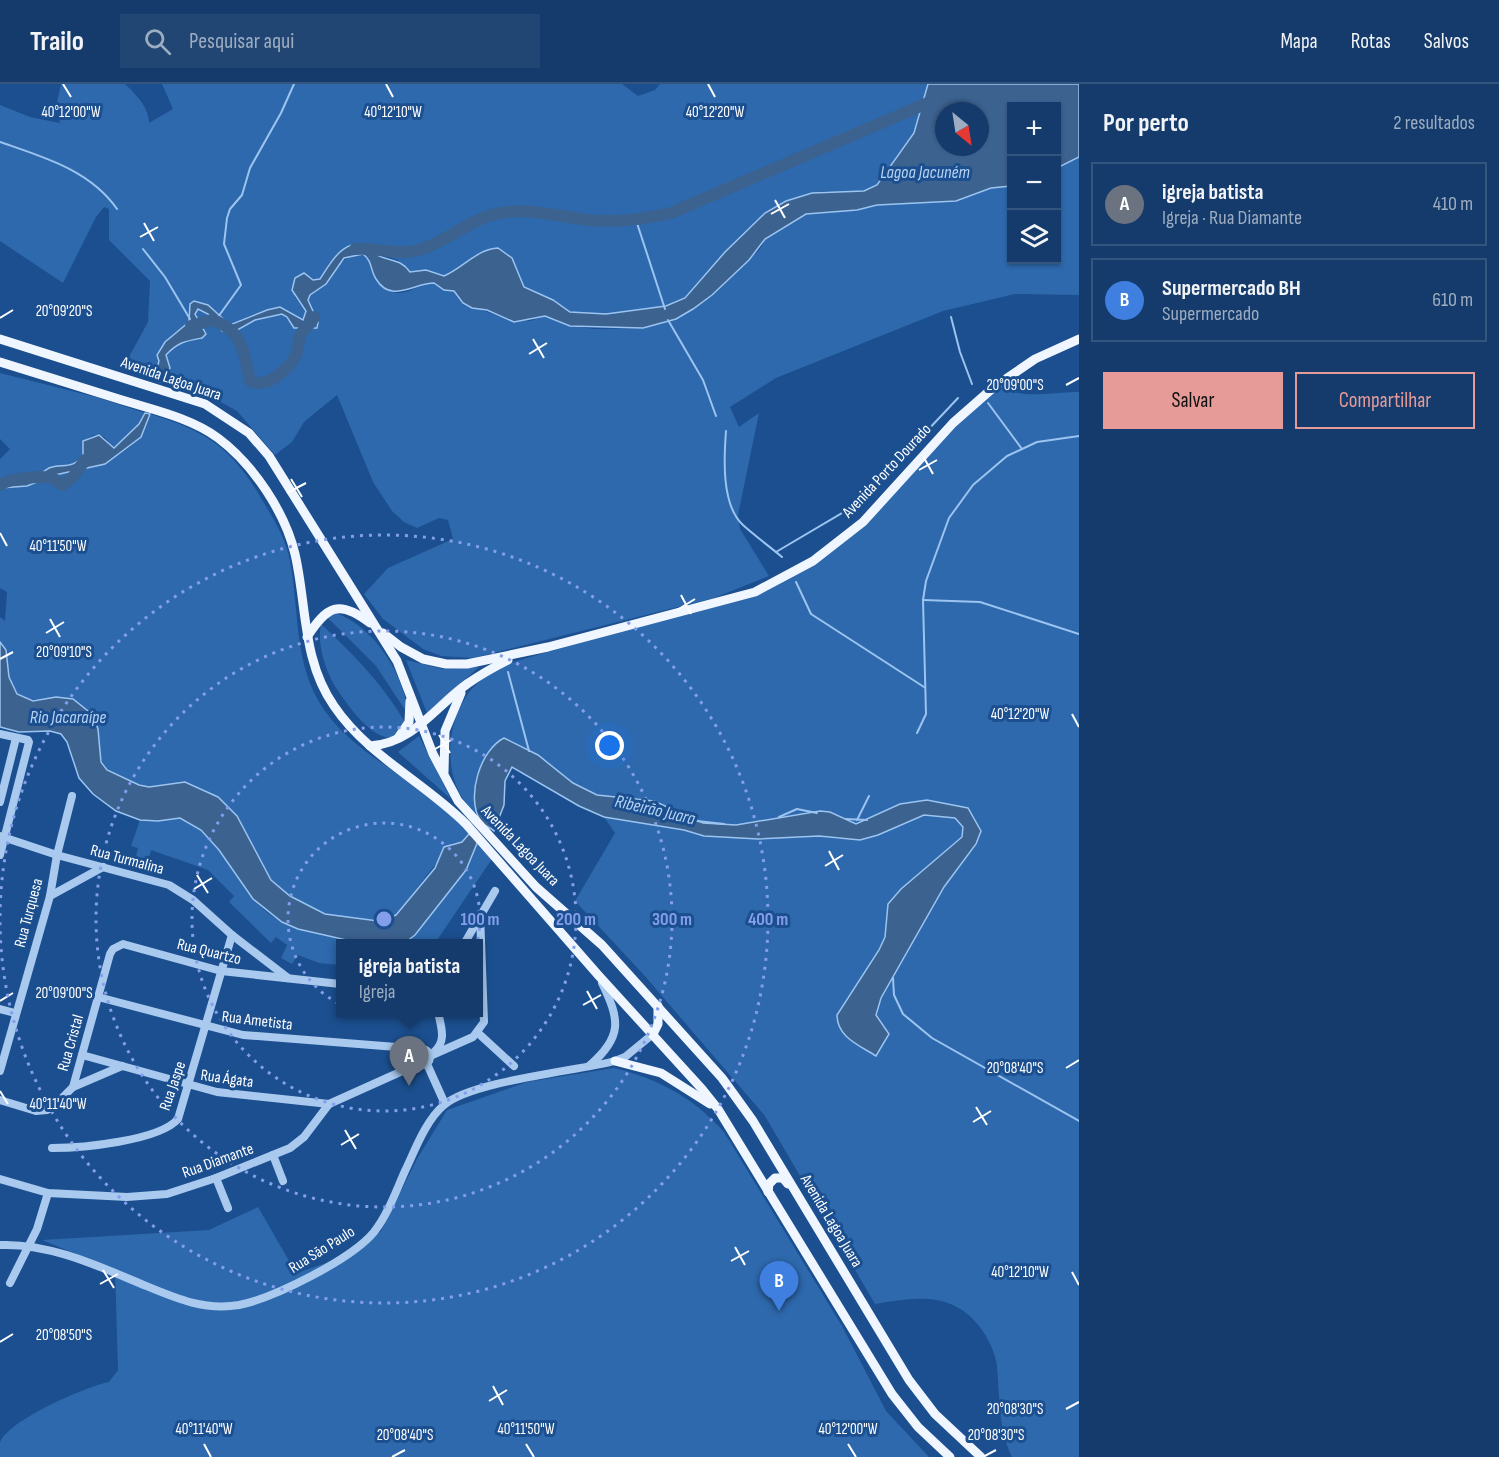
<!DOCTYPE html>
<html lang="pt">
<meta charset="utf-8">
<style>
body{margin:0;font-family:"Sofia Sans Condensed",sans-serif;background:#214673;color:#f1f3f6}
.controls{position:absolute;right:18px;top:18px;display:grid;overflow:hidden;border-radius:0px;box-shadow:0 2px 4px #0004}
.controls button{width:54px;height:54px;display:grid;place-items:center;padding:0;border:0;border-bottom:2px solid #33557e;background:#143b6b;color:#f1f3f6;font:30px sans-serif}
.compass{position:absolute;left:935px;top:18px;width:54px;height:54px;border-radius:50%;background:#143b6b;box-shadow:0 2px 4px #0004;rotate:150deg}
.you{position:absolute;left:610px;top:662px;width:21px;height:21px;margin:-15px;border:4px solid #fff;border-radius:50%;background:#1a73e8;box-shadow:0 0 0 9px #1a73e833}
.badge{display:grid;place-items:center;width:39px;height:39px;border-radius:50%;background:#e69b98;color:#fff;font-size:20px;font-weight:700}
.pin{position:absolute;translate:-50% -50px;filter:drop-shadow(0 2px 3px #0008)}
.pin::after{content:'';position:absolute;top:32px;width:21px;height:18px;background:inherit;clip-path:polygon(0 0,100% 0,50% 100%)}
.popup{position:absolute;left:336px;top:855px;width:147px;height:78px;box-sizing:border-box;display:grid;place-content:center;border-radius:0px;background:#143b6b;filter:drop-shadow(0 2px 4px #0005);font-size:20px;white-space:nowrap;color:#9dadc1}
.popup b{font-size:22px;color:#f1f3f6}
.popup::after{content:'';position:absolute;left:50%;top:100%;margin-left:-12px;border:12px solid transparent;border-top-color:#143b6b}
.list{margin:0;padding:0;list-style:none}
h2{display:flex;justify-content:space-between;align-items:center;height:78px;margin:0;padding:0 24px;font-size:26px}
h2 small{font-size:20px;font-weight:400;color:#9dadc1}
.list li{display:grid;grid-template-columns:39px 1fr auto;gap:18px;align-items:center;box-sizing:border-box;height:84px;margin:0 12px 12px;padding:0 12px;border:2px solid #33557e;border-radius:0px}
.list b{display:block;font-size:22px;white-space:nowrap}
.list p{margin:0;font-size:20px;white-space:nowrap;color:#9dadc1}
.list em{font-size:20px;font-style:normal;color:#9dadc1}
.actions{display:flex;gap:12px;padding:18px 24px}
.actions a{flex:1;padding:14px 0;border:2px solid #e69b98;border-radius:0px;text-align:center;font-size:21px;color:#e69b98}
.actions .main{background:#e69b98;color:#111}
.icon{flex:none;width:33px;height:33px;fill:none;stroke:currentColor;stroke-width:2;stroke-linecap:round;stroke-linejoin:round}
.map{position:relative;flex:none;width:1079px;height:1373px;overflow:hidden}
header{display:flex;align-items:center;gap:36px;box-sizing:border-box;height:84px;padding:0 30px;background:#143b6b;border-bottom:2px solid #33557e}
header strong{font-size:28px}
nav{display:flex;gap:33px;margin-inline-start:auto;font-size:21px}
.search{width:420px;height:54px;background:#214673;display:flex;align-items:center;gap:15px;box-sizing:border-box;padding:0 21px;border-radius:0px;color:#9dadc1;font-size:22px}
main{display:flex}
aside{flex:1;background:#143b6b}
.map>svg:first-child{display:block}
</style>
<header>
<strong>Trailo</strong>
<div class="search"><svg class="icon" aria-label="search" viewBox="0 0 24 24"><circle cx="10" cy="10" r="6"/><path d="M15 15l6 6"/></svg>Pesquisar aqui</div>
<nav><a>Mapa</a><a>Rotas</a><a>Salvos</a></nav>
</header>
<main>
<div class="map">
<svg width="1079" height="1373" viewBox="0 0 1079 1373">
<rect width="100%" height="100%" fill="#1b4f8f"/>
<g fill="#2e69ad">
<path d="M61,0H125C137,11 149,24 149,39L173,25L162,0H622L638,12L655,6L660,0H928L914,49L877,101L864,107L850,109L823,107L786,117L765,129L725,168L685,214L666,222L606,230L570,228L553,216L524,203L512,174L476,171L458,186L444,192L426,186L410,188L398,176L352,161L329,179L320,195L312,196L309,192L295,213L306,227L303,236L280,223L267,226L230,241L194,218L190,220L189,238L165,258L154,295L124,282L148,238L150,197L109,156V125L104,123L96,133L63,199L0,157V21L30,33L60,39L56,22Z"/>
<path d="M1079,73V211L1015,210L943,227L776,294L730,323L739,343L759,329L738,431L740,445L769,492L714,514L473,574L441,572L423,565L383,535L364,510L388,484L453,455L448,436L439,434L417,444L404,438L392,427L373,398L337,311L304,338L292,358L275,371L237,327L201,307L163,299L170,284L166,271C174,262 182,254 195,255L204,245L195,230L197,225L208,230L222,247L232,249L255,235L282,230L291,239L316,244L308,216L310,211C337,197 329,174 363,170C374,179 381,207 397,209C409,210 421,199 434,199L444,206H454L463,219L501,233L530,237L545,232L570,242L595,245L643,244L712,211L760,165L765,155L806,130L857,126L877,121L956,117L991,104L1011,102L1012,176H1056L1057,84Z"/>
<path d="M0,289L96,313L145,329L139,340L114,364L104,353L94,351L83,357V371L68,383H51L39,391L17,392L0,398V375L10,365L0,355Z"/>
<path d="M1001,302C1023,317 1054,307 1079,308V1373H1012C998,1344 1000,1315 997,1283C996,1270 988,1253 979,1242C952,1207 914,1213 875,1220L765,1032L644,891L575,817L615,749L604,733L684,746L704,752L758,755L819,752L840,755L878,751L924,731L955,734L963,743L962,753C922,790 896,839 868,885C858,900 845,914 837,931L882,942L876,931L881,914L944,803L976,760L968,724L856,740L820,727L736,741L703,739L654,717L597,711L573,699L527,665L480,687L474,715L480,734C474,728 466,721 462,713C441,680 449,622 480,597C487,591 495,586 503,581L765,505L866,439L954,342Z"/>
<path d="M150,330C209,348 233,365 264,419C275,437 286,455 290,477C299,524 294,575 319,618C348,666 402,688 444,723C453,731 461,741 469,750L462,758L452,759L396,831L378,837L325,830L290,812L271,796L249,756L218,713L185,698L149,703L139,701L107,686L100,674L96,637L42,616L24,615L17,609L9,593L6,566L0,558V533L5,537L7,508L0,504V404L3,401C30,404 34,395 56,391C91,385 142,371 150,330Z"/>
<path d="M336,529C376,544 404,591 409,632L376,582L328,534Z"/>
<path d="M321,540C356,573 383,600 407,642C405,645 401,650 398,652C375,664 343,615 333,599C324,582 317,558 321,540Z"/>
<path d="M406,576L443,585L479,583L427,629Z"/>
<path d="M419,652L451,715L398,668Z"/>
<path d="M173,733C220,739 234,803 268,829C288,844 337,856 364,859L340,860V881L319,879L298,871L292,880L281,874L287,861L276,853L271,859L229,818L234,812L208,786L151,766L146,787L134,782L138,764L131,762L140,736L158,737Z"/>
<path d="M478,757L492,775L435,859L400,860L407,857L466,786Z"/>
<path d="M614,984C657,994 694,1014 724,1048L842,1242L886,1327L929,1373H0C0,1369 0,1363 0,1359C6,1337 87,1302 109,1298L118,1286L115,1186L42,1156L209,1146L258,1123L296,1189L353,1170L381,1147L417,1075L447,1026L527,998Z"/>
</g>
<g fill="#3c6290" stroke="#9cc4f0" stroke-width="1.5" fill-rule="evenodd">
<path d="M928,0H1079V73L1057,84L1056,22H1012L1011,102L991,104L956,117L877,121L857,126L806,130L765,155L749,176L712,211L693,225L676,235L643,244L570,242L545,232L514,238L487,226L472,224L463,219L454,207L444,206L434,199C414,199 391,220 376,195C370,186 373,178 363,170L344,174L326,200L310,211L308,216L318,238L317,244H294L287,233L282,230L255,236L232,249L222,247L208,230L198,225L195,230L206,250L202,254C186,257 178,258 166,271L170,284L163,299L154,295L159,277L157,271L165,258L189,238L190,220L194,217L208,221L230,241L267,226L280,223L303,236L306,227L292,206L295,194L304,189L313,196L320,195C328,183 342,156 361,161C368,162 372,168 377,171C391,178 401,175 410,188L426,186L444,192C463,184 477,165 498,164L512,174L524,203L553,216L570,228L606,230L666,222L685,214L725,168L765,129L786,117L812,109L864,107L877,101L914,49ZM944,27H980V63H944Z"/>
<path d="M145,329L150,330L141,353L105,380L55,391L27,402L0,404V398C13,392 25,395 37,391C42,390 45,386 49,384C62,379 73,386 83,371V357L99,351L114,364L139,340Z"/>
<path d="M0,558L6,566L9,593L17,610L33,617L56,613L73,615L93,631L98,645L101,678L107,686L139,701L149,703L185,698L218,713L237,732L271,796L290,812L325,830L378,837L396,831L435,784L444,763L462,758L469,750L478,757L466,786L415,851L407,857L400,859L364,860L298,845L282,838L253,815L219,766L201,746L180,734L158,737L140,736L116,727L93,710L79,694L67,658L61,650L50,647L19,648L0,643Z"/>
<path d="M504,654L538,671L573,699L597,711L654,717L703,739L736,741L820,727L830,728L856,740L900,720L927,716L968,724L981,747L976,760L944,803L881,914L876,931L889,950L876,972C859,961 837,953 837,931L879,866L885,853L888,820L901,805L962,753L963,743L955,734L924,731L878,751L860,756L819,752L758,755L704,752L684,746L604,733L579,722L512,683L505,697L504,721L494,747C489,742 485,744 480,736C466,713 480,666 504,654Z"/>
</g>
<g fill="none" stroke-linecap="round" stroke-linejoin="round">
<g stroke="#9cc4f0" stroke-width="2">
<path d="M0,58C43,73 90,86 117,125"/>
<path d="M636,136L665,225"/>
<path d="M143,165L165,193L190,235"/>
<path d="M218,233L241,201L224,160L227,134L230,125L242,111L250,84L281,29L294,0"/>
<path d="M951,233L960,268L972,300"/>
<path d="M668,236L703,296L716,332"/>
<path d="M988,319L1022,365"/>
<path d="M726,347C724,373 721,421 743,441C755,452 769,462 782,473"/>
<path d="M776,468L859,419L958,314"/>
<path d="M796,498L811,530L924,603"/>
<path d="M923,516L980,518L1079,550"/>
<path d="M508,588L529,667"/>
<path d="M917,649L926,630L923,516L926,497L949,434L973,401L1007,372L1037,358L1079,352"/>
<path d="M779,733L797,725L817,729"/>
<path d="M846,735L867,736"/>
<path d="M857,736L869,712"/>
<path d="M697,737L724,740"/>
<path d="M893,894L894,911L903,930L932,954L1079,1037"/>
</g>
<g stroke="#3c6290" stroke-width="12">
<path d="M355,165C377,163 397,172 419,166C450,157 471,132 507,128C535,125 562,133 589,136C618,139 643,135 671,129L937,15"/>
<path d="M191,242L212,236C244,246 244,271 250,297C267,305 289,285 296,271C299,265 298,258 300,252C303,244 311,241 314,233"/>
<path d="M0,401C10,394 45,390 56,396C58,397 60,400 62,401L73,393L85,376"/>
</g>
<g stroke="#a9c9ee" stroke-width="8">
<path d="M0,650L28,656L29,658L0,771"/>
<path d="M0,718L16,654"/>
<path d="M0,752L57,771L169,801L193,816L232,851L288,894"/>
<path d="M50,812L103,783"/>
<path d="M464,860L495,807"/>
<path d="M98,913L243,951L409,964L417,967"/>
<path d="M0,925L15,929"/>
<path d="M478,949L514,982"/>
<circle cx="422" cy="973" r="8"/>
<path d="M434,968C447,957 441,943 438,928"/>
<path d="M82,971L217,1008L329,1020"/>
<path d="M430,972L473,953L484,938L480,830"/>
<path d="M427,980L445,1020"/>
<path d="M589,982C623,953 620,936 602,899"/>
<path d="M0,987L50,812L57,771L72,712"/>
<path d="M73,1003L110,870L113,865L123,860L221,887L340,900"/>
<path d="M0,1016L36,1027L47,1026L54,1022L73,1003L122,982"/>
<path d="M52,1064C81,1064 159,1057 178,1035L232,851"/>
<path d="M273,1071L283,1097"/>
<path d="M216,1094L228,1124"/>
<path d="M0,1095L48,1109L127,1113L167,1110L216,1094L290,1064L304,1053L329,1020L418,980"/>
<path d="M0,1161C48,1159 96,1181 139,1199C173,1213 202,1227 239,1221C274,1214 352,1175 374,1148C388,1130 396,1107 405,1087C415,1066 426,1036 444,1021C472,997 576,987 615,977L625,973L653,950"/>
<path d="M10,1199L37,1145L48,1109"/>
</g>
<g stroke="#f0f6ff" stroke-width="9">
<path d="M0,255L205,320L249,349L269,372L397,577L433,670L458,717L536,803L602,861L722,994L753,1037L909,1296L935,1330L981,1373"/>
<path d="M0,278C41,291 81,303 122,316C154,326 191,334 218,354C253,380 285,428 295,470C307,522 302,576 334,622C367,671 425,699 466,740L599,892L702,1005L718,1025L892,1310L918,1343L950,1373"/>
<path d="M383,549L401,563L423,575L446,580H467L548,563L755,508L813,477L863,438L953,339L994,303L1035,275L1079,255"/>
<path d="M307,553C327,522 339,515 370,539"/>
<path d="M398,654L409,638L410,617"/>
<path d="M370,662C412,660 435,623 467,600C480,591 494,583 508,576"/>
<path d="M444,688L445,647L461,609"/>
<path d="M653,950L658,940V922"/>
<path d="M615,977L661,989L710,1020"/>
<path d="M768,1108L769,1100L775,1094H783L788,1100"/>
</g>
</g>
<path fill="none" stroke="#fff" stroke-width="2" d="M63,0L71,13M386,0L393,13M708,0L715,13M775,116L785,134M771,130L789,120M144,139L154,157M140,153L158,143M0,234L13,226M533,255L544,274M529,270L547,259M1066,301L1079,294M923,372L933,390M919,386L937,376M291,395L302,413M287,409L306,399M0,449L7,462M681,511L691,530M677,526L695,515M50,535L60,553M46,549L64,538M0,575L13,568M1072,630L1079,643M439,651L450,669M435,665L453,655M829,767L839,786M825,782L843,771M197,791L208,809M194,805L212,794M587,907L597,925M0,917L13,909M583,921L601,911M1066,984L1079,976M0,1007L8,1020M976,1023L987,1041M973,1038L991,1027M345,1046L356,1065M341,1061L359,1050M735,1163L745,1181M731,1177L749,1167M103,1186L114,1204M1072,1188L1079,1201M100,1200L118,1190M0,1258L13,1250M493,1302L503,1321M489,1317L507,1306M1066,1325L1079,1318M204,1360L211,1373M526,1360L534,1373M848,1360L856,1373M392,1373L405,1366M983,1373L996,1366"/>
<g fill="none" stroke="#839eea" stroke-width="3" stroke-dasharray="3 6">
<circle cx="384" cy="835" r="96"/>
<circle cx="384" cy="835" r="192"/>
<circle cx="384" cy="835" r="288"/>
<path d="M0 832A384 384 0 1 1 0 838"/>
</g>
<g text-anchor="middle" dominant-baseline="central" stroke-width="6" stroke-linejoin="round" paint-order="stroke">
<g font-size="16" fill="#fff" stroke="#1b4f8f">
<text transform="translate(171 295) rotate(19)">Avenida Lagoa Juara</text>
<text transform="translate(887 387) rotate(-47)">Avenida Porto Dourado</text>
<text transform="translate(520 762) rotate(46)">Avenida Lagoa Juara</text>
<text transform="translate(127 776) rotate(15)">Rua Turmalina</text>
<text transform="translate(29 829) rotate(-75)">Rua Turquesa</text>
<text transform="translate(209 868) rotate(14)">Rua Quartzo</text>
<text transform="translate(257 937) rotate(7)">Rua Ametista</text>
<text transform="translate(71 959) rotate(-74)">Rua Cristal</text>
<text transform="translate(227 995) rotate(8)">Rua Ágata</text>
<text transform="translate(173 1002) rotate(-71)">Rua Jaspe</text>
<text transform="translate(218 1077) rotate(-20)">Rua Diamante</text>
<text transform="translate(831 1137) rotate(59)">Avenida Lagoa Juara</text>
<text transform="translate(322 1166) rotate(-32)">Rua São Paulo</text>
</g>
<g font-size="18" font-style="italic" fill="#b5d3f5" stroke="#1b4f8f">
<text x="925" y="88">Lagoa Jacuném</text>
<text x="68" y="633">Rio Jacaraípe</text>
<text transform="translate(655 726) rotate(13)">Ribeirão Juara</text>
</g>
</g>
<g font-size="15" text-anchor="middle" fill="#fff" stroke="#1b4f8f" stroke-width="6" stroke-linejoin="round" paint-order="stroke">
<text x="71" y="33">40°12'00"W</text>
<text x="393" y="33">40°12'10"W</text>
<text x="715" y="33">40°12'20"W</text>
<text x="64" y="232">20°09'20"S</text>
<text x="1015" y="306">20°09'00"S</text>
<text x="58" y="467">40°11'50"W</text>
<text x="64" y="573">20°09'10"S</text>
<text x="1020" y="635">40°12'20"W</text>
<text x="64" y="914">20°09'00"S</text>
<text x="1015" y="989">20°08'40"S</text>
<text x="58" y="1025">40°11'40"W</text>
<text x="1020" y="1193">40°12'10"W</text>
<text x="64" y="1256">20°08'50"S</text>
<text x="1015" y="1330">20°08'30"S</text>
<text x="204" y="1350">40°11'40"W</text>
<text x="526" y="1350">40°11'50"W</text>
<text x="848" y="1350">40°12'00"W</text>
<text x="405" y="1356">20°08'40"S</text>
<text x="996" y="1356">20°08'30"S</text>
</g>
<circle cx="384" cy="835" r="9" fill="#839eea" stroke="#1b4f8f" stroke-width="3"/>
<g font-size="18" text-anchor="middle" font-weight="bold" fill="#839eea" stroke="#1b4f8f" stroke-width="6" stroke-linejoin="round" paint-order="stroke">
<text x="480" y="841">100 m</text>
<text x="576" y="841">200 m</text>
<text x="672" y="841">300 m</text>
<text x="768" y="841">400 m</text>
</g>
</svg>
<div class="controls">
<button>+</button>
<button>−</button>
<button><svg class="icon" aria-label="layers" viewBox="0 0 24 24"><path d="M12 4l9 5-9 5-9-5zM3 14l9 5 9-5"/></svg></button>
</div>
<svg class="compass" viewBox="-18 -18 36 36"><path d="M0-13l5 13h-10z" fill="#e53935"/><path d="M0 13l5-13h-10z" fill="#9dadc1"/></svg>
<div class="you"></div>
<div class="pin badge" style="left:409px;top:1002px;background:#6b7280">A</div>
<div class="popup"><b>igreja batista</b>Igreja</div>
<div class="pin badge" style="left:779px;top:1227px;background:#3f7fe0">B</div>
</div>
<aside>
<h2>Por perto<small>2 resultados</small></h2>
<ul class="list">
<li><span class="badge" style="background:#6b7280">A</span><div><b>igreja batista</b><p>Igreja · Rua Diamante</p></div><em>410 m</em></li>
<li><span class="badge" style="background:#3f7fe0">B</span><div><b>Supermercado BH</b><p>Supermercado</p></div><em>610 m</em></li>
</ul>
<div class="actions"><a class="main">Salvar</a><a>Compartilhar</a></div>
</aside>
</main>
